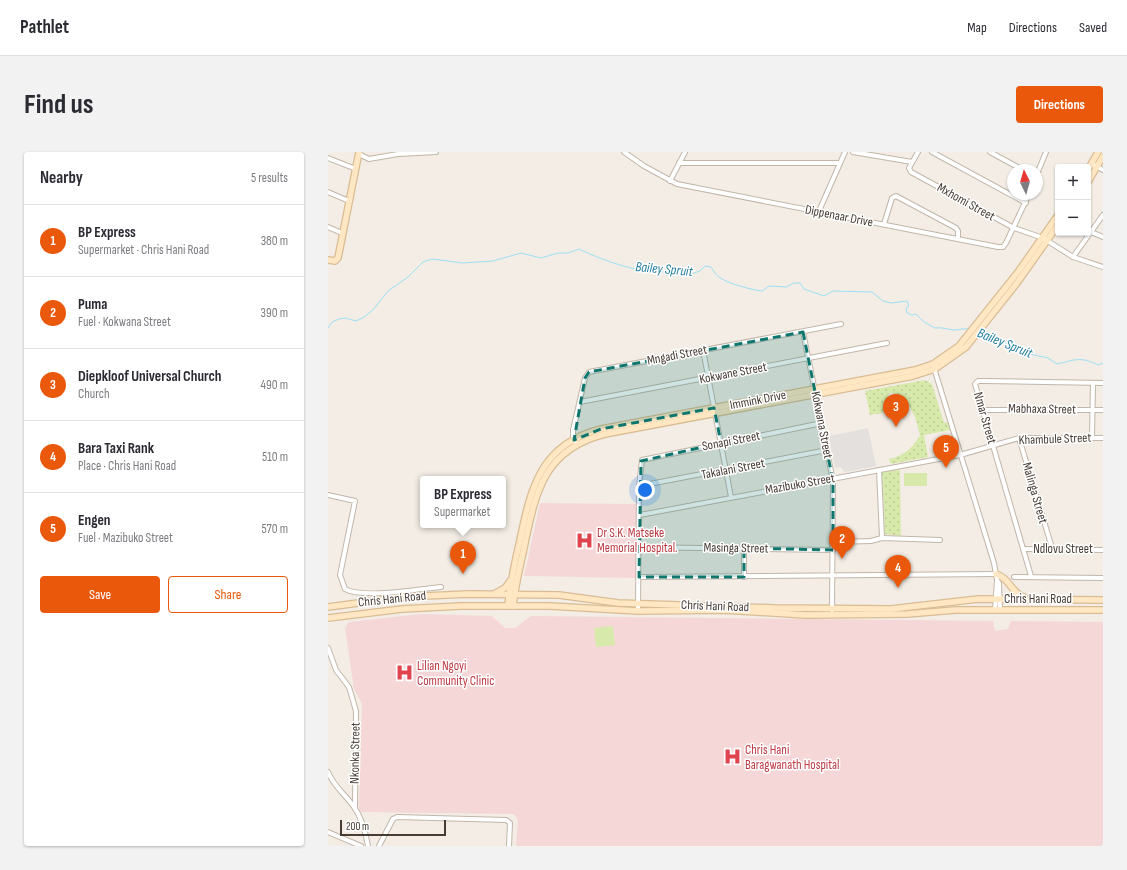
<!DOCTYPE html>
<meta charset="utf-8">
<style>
body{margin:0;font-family:"Sofia Sans Condensed",sans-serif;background:#f2f2f3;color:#2b2b33}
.controls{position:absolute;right:12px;top:12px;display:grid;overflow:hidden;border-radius:4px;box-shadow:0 1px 3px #0004}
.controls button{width:36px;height:36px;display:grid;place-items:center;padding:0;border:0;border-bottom:1px solid #e1e1e2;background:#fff;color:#2b2b33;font:20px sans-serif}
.compass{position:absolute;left:679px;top:12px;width:36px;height:36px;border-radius:50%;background:#fff;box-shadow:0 1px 3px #0004;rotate:355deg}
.scale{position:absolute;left:12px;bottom:10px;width:106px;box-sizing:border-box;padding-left:4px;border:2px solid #463c34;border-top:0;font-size:11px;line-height:14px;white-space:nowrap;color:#463c34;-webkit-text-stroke:3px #fff;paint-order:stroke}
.you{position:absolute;left:317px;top:338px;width:14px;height:14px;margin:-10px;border:3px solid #fff;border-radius:50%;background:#1a73e8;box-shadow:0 0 0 6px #1a73e833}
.badge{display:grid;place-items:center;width:26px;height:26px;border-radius:50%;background:#ea580c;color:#fff;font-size:13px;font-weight:700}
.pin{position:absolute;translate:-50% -33px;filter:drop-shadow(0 1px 2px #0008)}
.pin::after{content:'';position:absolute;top:21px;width:14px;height:12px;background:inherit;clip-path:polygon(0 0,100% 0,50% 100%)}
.popup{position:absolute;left:92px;top:324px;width:86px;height:52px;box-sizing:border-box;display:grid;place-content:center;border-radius:4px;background:#fff;filter:drop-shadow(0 1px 3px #0005);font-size:13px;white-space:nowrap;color:#7c7c81}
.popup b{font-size:15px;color:#2b2b33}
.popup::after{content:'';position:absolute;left:50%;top:100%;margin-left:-8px;border:8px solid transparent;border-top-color:#fff}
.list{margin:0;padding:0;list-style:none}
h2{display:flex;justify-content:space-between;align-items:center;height:52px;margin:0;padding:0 16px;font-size:17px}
h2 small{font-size:13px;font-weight:400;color:#7c7c81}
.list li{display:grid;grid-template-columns:26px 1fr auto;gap:12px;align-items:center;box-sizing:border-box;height:72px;padding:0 16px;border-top:1px solid #e1e1e2}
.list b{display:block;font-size:15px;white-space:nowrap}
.list p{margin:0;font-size:13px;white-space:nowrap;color:#7c7c81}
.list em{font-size:13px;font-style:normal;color:#7c7c81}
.actions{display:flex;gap:8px;padding:12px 16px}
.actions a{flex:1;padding:9px 0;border:1px solid #ea580c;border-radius:4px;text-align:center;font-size:14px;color:#ea580c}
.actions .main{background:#ea580c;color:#fff}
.map{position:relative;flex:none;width:775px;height:694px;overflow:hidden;border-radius:4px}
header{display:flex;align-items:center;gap:24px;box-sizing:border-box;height:56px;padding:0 20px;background:#fff;border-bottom:1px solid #e1e1e2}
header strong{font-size:19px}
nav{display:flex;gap:22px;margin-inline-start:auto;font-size:14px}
.intro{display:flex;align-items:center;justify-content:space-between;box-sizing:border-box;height:96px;padding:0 24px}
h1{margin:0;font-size:28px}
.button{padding:10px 18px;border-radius:4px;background:#ea580c;color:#fff;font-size:14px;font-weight:700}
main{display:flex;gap:24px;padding:0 24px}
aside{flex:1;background:#fff;border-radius:4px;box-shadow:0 1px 3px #0004}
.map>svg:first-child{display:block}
</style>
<header>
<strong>Pathlet</strong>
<nav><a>Map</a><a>Directions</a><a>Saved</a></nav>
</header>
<div class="intro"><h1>Find us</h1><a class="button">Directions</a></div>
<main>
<aside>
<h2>Nearby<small>5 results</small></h2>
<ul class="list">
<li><span class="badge">1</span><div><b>BP Express</b><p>Supermarket · Chris Hani Road</p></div><em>380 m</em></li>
<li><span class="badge">2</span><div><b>Puma</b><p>Fuel · Kokwana Street</p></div><em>390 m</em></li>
<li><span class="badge">3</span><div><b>Diepkloof Universal Church</b><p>Church</p></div><em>490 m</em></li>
<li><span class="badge">4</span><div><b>Bara Taxi Rank</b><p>Place · Chris Hani Road</p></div><em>510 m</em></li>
<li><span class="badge">5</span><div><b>Engen</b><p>Fuel · Mazibuko Street</p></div><em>570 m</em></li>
</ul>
<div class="actions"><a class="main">Save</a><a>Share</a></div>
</aside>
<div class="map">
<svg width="775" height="694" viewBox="0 0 775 694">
<defs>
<pattern id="park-dots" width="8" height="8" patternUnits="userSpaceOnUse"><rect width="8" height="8" fill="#d8eaab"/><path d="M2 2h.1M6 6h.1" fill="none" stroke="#bbca94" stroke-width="1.8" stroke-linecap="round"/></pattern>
</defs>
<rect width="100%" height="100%" fill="#f3ede5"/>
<g fill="#f5d7d8">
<path d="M212,351L309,352L308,426L196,424Z"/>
<path d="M93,462L164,464L177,476H187L203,464L665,469L667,479L680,477L683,469L775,470V694H188L190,668L186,662L33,660L31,657L34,552L26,537L17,476L21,470Z"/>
</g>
<g fill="url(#park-dots)">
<path d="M597,228L604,232L616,271L620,270L622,278L596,283L600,305L563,312L561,307C577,304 583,296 592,284C588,264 582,247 562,240L555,261L542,263L537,239Z"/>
<path d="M572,318L573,384L557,382L554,320Z"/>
</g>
<g fill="#d8eaab">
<rect x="576" y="321" width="23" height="13"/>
<path d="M285,474L287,493L268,495L266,476Z"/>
</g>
<path fill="#e4e0dd" d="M540,276L548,314L517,320L512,315L507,316L501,284Z"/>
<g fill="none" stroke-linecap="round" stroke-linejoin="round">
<g stroke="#9ddff4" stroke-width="1">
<path d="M0,176L4,170L11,167L17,166L28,169L36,165L45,158L60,139L80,125L95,110L104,107L135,111L165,109L193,101L213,106L230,101H240L251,97C276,109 326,128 352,116L363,122L372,119L377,114L383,115C385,118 387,122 391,125C398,131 424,138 434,139L441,134L458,135L466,131H472L476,137L496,144L505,139L544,140L555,149L563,151L579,149L581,154L578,156L579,161L584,163L588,162L596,170L607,176C614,175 618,177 625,178C631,178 636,176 642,177"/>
<path d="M652,181L674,188L680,193L689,195L693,200L720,206L729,212C747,208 752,204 770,213L775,211"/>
</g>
<defs>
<g id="street">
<path d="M296,0L316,14L349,32L670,95H675L678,91L701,42"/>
<path d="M525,0L584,10"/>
<path d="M590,0L581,16L583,20L686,76L715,86L745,105L775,115"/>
<path d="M604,0L698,51"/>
<path d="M662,0L695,18"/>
<path d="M31,2L41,7L70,2L108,0"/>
<path d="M0,6L28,17"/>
<path d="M351,11H512"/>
<path d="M764,12L775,18"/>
<path d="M709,22L718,0"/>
<path d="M342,29L357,0"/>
<path d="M0,40L21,49"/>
<path d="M491,59L517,0"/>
<path d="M556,72L564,46L568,44L628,76L630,79V87"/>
<path d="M0,75L14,81"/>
<path d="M763,80L775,85"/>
<path d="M745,105L775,63"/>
<path d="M475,180L505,329L504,458"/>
<path d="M375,198L403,345"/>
<path d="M606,216L666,411L669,428L667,458"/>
<path d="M252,250L559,191"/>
<path d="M654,258H775"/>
<path d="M691,286L724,396"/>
<path d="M764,286L765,231"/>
<path d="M249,293L245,285V278L257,226L261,220L513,172"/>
<path d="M551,318L554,386"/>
<path d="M311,334L499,298"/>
<path d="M0,343L27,349L12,423L17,437C34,447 91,437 113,435"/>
<path d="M312,363L632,303L691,286H775"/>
<path d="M505,390L543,389L554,386L612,388"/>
<path d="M311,395L505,398"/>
<path d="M695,397L775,398"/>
<path d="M703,424L647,232L650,229H656L775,231"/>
<path d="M311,425L668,422"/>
<path d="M416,425V396"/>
<path d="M686,425L775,426"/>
<path d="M669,428L671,431L672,458"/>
<path d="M310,459L311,334L314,308L494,271"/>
<path d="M0,496L8,518L21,535L28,559L27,656"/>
<path d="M0,620C6,635 18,643 26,655C34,666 38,682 40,694"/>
<path d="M0,680L33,694"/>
<path d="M51,694L65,667L69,665L178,668L182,671L181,694"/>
</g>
<g id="secondary">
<path d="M760,18L770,0"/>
<path d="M760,30L775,4"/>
<path d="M0,108L7,109L10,106L31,0"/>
<path d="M668,422C682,426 683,441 696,445"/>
<path d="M166,442L177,436L182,429"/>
<path d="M180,454C182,431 187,410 192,388C203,335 213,292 273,277L587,218L605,212L631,194L690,120L730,63"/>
<path d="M185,454C187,433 193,412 197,391C208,338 217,297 277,282L585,224L607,217L638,195L689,131L730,73"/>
<path d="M0,455L75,445L140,442L231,443L290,451L447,456L563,457L650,447L775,448"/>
<path d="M0,466L74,457L133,454H222L310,459L395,458L478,463L579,462L627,458H775"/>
</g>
</defs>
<use href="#street" stroke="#c2b6aa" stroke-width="6"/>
<use href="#secondary" stroke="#d9bc94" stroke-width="8"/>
<use href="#street" stroke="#fff" stroke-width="4"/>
<use href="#secondary" stroke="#ffe7c3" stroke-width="5.5"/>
</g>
<path fill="#0f766e" fill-opacity="0.2" stroke="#0f766e" stroke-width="3" stroke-dasharray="8 5" stroke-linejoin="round" d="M475,180L505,329V398L416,396V425H311L313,309L393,291L386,256L273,277L246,288L257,226L261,220Z"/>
<defs>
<symbol id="hospital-bare" viewBox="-9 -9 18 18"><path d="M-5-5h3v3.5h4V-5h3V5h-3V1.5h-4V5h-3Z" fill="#e0444e" stroke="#fff" stroke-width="2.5" paint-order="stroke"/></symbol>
</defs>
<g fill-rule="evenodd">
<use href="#hospital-bare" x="244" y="376" width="25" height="25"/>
<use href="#hospital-bare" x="64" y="508" width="25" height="25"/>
<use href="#hospital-bare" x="392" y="592" width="25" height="25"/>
</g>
<g text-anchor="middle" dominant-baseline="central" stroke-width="3" stroke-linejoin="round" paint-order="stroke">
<g font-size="13" fill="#463c34" stroke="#fff">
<text transform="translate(638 50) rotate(29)">Mxhomi Street</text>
<text transform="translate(511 64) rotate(11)">Dippenaar Drive</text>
<text transform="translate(349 203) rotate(-11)">Mngadi Street</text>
<text transform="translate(405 221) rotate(-11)">Kokwane Street</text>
<text transform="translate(430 248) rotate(-11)">Immink Drive</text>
<text transform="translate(714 257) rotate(1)">Mabhaxa Street</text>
<text transform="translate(657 266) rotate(74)">Nmar Street</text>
<text transform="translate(494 273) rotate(79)">Kokwana Street</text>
<text transform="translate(727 287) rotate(-2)">Khambule Street</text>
<text transform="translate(403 289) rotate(-11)">Sonapi Street</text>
<text transform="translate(405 317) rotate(-11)">Takalani Street</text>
<text transform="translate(472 332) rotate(-10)">Mazibuko Street</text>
<text transform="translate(707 341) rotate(74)">Malinga Street</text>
<text transform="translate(408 396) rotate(1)">Masinga Street</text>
<text x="735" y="397">Ndlovu Street</text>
<text transform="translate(64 447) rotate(-6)">Chris Hani Road</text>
<text x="710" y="447">Chris Hani Road</text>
<text transform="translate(387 454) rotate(2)">Chris Hani Road</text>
<text transform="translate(27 601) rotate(-89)">Nkonka Street</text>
</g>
<g font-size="13" fill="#be3a42" stroke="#fff" text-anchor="start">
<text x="269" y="381">Dr S.K. Matseke<tspan x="269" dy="15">Memorial Hospital.</tspan></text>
<text x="89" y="514">Lilian Ngoyi<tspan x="89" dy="15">Community Clinic</tspan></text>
<text x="417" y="598">Chris Hani<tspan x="417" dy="15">Baragwanath Hospital</tspan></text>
</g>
<g font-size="14" font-style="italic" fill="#247f9f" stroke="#fff">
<text transform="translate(336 117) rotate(5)">Bailey Spruit</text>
<text transform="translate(677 191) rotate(22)">Bailey Spruit</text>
</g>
</g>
</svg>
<div class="controls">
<button>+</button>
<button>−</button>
</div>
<svg class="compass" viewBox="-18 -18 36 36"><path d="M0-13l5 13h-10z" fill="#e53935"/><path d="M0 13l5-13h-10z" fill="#7c7c81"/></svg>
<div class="scale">200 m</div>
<div class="you"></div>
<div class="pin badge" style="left:135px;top:422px">1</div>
<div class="popup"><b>BP Express</b>Supermarket</div>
<div class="pin badge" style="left:514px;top:407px">2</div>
<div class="pin badge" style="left:568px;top:275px">3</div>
<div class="pin badge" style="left:570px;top:436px">4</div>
<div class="pin badge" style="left:618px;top:316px">5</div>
</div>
</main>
